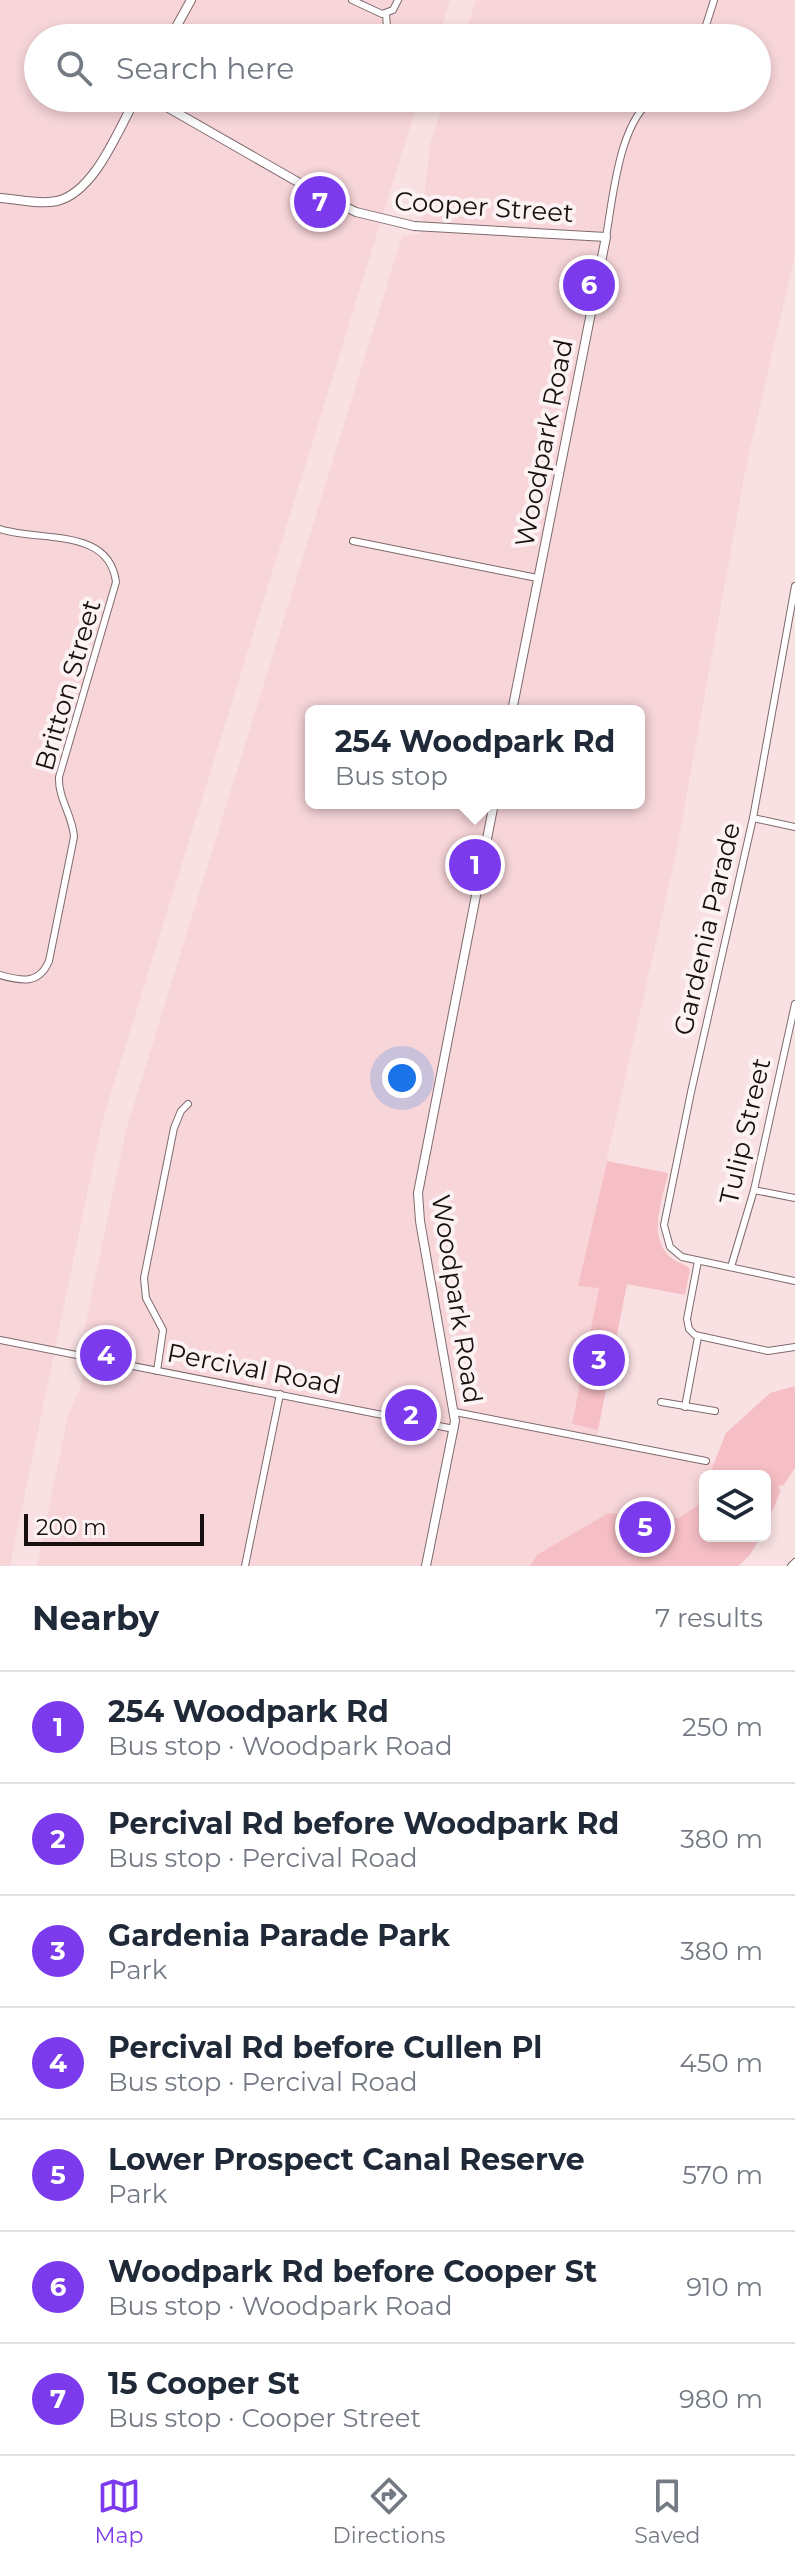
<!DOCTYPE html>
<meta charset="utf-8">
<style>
body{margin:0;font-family:Montserrat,sans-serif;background:#f2f2f3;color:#1f2937}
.controls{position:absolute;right:24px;bottom:24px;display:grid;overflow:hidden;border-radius:12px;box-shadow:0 4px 12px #0003}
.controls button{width:72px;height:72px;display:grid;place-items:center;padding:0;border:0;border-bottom:2px solid #e0e1e3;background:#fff;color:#1f2937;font:40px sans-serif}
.scale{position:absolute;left:24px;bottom:20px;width:180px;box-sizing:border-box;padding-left:8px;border:4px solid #170f10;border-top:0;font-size:22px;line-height:28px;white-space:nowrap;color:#170f10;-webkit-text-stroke:6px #fcf2f3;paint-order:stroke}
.you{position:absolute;left:402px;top:1078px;width:28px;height:28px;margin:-20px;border:6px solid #fff;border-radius:50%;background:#1a73e8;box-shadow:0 0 0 12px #1a73e833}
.badge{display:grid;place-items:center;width:52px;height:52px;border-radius:50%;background:#7c3aed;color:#fff;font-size:26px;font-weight:700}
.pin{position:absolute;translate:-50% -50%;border:4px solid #fff;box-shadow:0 2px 8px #0006}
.popup{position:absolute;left:305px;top:705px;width:340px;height:104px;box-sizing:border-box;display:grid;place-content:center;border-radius:12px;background:#fff;filter:drop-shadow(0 2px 6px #0005);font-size:26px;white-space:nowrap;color:#747a83}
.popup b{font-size:30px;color:#1f2937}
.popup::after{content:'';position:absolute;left:50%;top:100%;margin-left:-16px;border:16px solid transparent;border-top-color:#fff}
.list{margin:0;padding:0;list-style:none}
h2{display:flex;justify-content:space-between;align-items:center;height:104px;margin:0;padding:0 32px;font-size:34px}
h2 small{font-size:26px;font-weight:400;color:#747a83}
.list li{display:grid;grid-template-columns:52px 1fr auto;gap:24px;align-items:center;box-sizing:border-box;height:112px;padding:0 32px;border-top:2px solid #e0e1e3}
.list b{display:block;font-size:30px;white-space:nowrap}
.list p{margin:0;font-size:26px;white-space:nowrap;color:#747a83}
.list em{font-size:26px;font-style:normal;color:#747a83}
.icon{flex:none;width:44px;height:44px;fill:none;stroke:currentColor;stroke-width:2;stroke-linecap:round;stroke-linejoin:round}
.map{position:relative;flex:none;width:795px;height:1566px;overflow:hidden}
.search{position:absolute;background:#fff;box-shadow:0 4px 12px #0003;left:24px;right:24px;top:24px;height:88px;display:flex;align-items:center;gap:20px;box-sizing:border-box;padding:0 28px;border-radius:44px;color:#747a83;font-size:30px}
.sheet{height:888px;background:#fff}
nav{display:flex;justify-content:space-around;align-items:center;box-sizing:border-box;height:112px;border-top:2px solid #e0e1e3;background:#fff;font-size:22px;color:#747a83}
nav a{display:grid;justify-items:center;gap:4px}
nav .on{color:#7c3aed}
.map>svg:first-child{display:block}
</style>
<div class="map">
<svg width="795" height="1566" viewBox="0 0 795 1566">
<rect width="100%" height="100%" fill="#f9e1e3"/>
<g fill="#f7d5d9" fill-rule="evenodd">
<path d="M0,0H450L438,38H38V98H419L102,1122L10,1566H0Z"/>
<path d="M476,0H795V254L746,467L676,854L578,1286L599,1287L572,1424L598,1430L597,1439L714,1463L709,1476H705V1487L697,1506L679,1518L608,1513L537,1555L530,1566H37L67,1420L76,1396H78L84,1370L88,1348L83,1344V1336L126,1130L400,243L403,236L420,234L430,145L445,98H757V38H464ZM311,711H639V803H311Z"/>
</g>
<g fill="#f6bec5">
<path d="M607,1161L668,1173C663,1198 648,1234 668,1255C674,1262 684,1263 690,1269L685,1295L627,1284L598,1430L572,1424L599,1288L578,1286Z"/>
<path d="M795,1386V1468L783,1486L779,1485L780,1492L765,1529V1476H709L726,1433L770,1393Z"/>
<path d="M705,1487V1536H761L750,1555L738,1566H530L537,1555L608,1513L679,1518L697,1506Z"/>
</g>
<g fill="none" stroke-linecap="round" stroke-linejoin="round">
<defs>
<g id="minor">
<path d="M352,0L382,14L393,10L398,0"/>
<path d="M386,14L387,28"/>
<path d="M702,38L714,0"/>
<path d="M606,237C613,198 619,119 655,98"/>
<path d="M0,529C40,542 109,527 116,582L59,777C58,799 73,816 74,837L49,961C39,985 21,981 0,975"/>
<path d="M353,541L537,578"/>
<path d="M795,586L753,818L691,1092L664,1225L670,1247L682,1257L795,1281"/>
<path d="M753,818L795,827"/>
<path d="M754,1190L795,1198"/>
<path d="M698,1261L687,1319L689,1329L695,1335L768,1351L795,1347"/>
<path d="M731,1267L754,1190L795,1004"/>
<path d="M0,1340L454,1429"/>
<path d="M157,1371L163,1330L146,1298L144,1278L174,1128L181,1111L188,1104"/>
<path d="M661,1402L715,1411"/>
<path d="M685,1407L698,1337"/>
<path d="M455,1412L706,1461"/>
<path d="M245,1566L280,1394"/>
<path d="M791,1566L795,1562"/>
</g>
<g id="tertiary">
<path d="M170,38L191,0"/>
<path d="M151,98L317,193L356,212L414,226L606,237L512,711"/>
<path d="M0,198C18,199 39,205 57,201C95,192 118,130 136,98"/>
<path d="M426,1566L455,1421L420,1221L418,1193L494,803"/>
</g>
</defs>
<use href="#minor" stroke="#7f6a6c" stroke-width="8"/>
<use href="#tertiary" stroke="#7f6a6c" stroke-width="10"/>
<use href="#minor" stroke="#fff" stroke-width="6"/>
<use href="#tertiary" stroke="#fff" stroke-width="8"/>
</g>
<g text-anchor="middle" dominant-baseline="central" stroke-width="8" stroke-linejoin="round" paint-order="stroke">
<g font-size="26" fill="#170f10" stroke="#fcf2f3">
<text transform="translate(484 207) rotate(4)">Cooper Street</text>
<text transform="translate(544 443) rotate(-79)">Woodpark Road</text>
<text transform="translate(68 685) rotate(-74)">Britton Street</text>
<text transform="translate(707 929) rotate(-77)">Gardenia Parade</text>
<text transform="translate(745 1131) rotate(-77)">Tulip Street</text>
<text transform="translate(457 1299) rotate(81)">Woodpark Road</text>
<text transform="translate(254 1369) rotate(11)">Percival Road</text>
</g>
</g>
</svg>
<div class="controls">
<button><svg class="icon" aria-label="layers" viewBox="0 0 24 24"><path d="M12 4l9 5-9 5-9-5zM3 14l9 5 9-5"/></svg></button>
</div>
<div class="scale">200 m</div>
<div class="you"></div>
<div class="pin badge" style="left:475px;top:865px">1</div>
<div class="popup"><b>254 Woodpark Rd</b>Bus stop</div>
<div class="pin badge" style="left:411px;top:1415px">2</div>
<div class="pin badge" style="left:599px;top:1360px">3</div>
<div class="pin badge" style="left:106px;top:1355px">4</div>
<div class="pin badge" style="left:645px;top:1527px">5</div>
<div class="pin badge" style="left:589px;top:285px">6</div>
<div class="pin badge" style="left:320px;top:202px">7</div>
<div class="search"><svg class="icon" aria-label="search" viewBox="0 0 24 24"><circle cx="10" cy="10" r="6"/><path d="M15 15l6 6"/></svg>Search here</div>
</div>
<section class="sheet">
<h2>Nearby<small>7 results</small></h2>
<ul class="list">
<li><span class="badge">1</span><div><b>254 Woodpark Rd</b><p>Bus stop · Woodpark Road</p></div><em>250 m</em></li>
<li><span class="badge">2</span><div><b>Percival Rd before Woodpark Rd</b><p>Bus stop · Percival Road</p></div><em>380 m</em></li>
<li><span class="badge">3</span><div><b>Gardenia Parade Park</b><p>Park</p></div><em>380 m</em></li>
<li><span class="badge">4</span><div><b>Percival Rd before Cullen Pl</b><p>Bus stop · Percival Road</p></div><em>450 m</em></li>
<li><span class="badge">5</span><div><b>Lower Prospect Canal Reserve</b><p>Park</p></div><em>570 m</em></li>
<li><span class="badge">6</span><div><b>Woodpark Rd before Cooper St</b><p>Bus stop · Woodpark Road</p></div><em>910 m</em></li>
<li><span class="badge">7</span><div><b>15 Cooper St</b><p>Bus stop · Cooper Street</p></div><em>980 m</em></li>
</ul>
</section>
<nav>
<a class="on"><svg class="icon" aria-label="map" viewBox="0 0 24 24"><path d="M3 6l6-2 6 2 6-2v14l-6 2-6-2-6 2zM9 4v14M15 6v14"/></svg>Map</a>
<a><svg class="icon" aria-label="directions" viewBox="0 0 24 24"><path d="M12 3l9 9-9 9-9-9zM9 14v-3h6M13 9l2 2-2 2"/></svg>Directions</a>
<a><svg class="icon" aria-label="saved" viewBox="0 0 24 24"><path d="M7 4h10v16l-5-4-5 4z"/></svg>Saved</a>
</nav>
